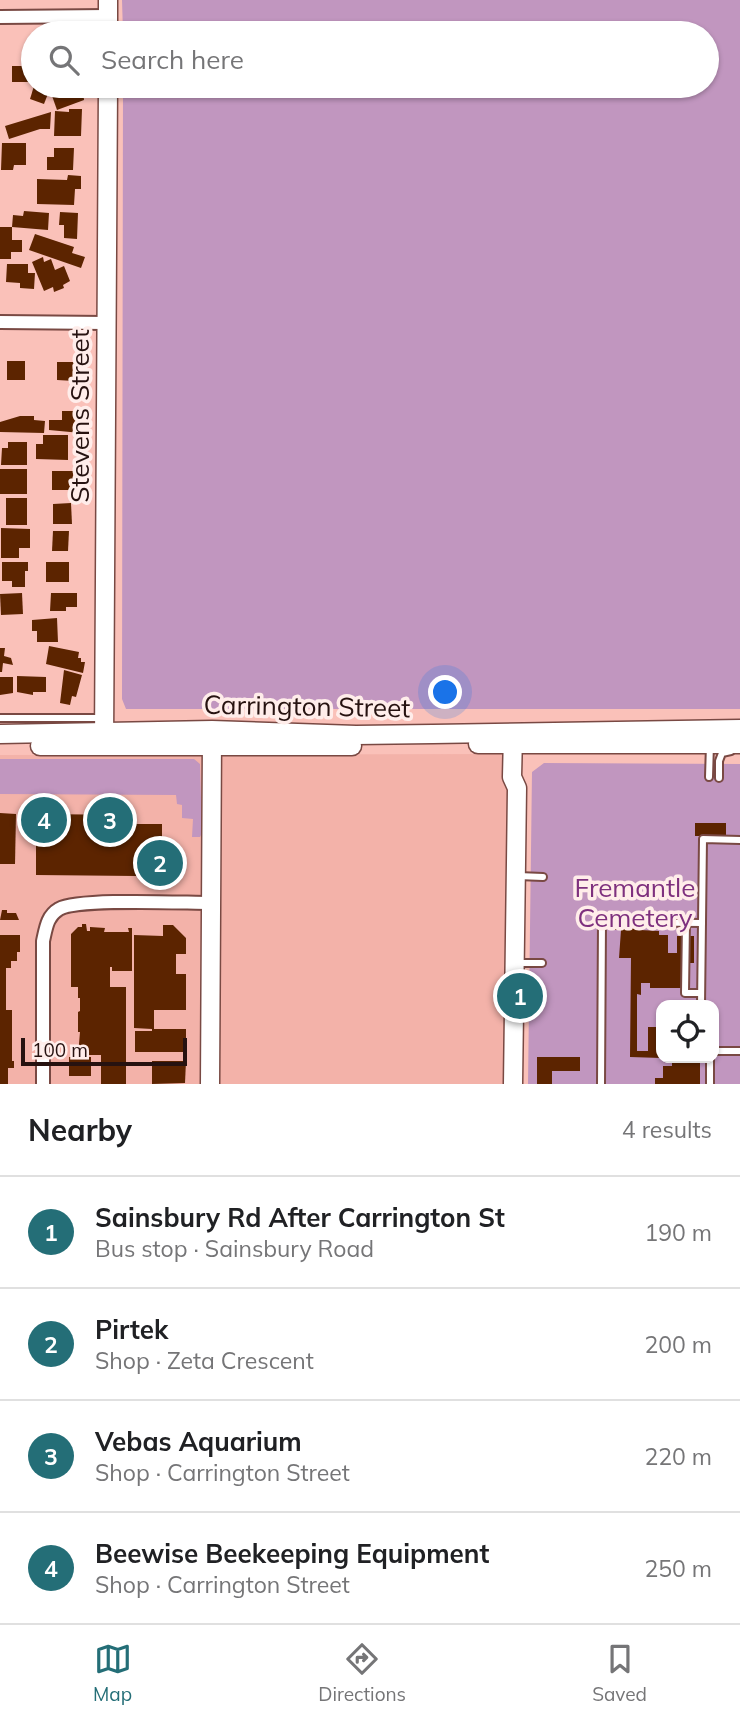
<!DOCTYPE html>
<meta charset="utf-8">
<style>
body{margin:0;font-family:Mulish,sans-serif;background:#f6f6f6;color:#202124}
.controls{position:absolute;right:21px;bottom:21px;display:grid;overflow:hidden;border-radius:14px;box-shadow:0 2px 5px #0004}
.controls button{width:63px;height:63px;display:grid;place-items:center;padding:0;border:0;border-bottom:2px solid #e0e0e0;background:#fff;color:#202124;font:35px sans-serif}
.scale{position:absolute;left:21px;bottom:18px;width:166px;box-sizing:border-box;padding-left:7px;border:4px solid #261210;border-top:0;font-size:19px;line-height:24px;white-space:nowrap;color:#261210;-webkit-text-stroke:5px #ffedea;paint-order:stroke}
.you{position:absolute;left:446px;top:693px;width:24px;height:24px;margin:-18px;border:5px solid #fff;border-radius:50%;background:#1a73e8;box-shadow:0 0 0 10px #1a73e833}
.badge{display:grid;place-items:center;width:46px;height:46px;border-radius:50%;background:#246e77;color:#fff;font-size:23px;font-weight:700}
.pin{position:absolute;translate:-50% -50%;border:4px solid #fff;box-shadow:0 2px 7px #0006}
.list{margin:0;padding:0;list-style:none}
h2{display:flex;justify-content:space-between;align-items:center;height:91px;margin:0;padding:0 28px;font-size:30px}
h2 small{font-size:23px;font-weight:400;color:#757577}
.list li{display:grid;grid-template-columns:46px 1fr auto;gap:21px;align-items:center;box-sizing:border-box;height:112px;padding:0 28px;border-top:2px solid #e0e0e0}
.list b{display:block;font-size:26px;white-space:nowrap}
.list p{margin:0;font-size:23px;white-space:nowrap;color:#757577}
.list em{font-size:23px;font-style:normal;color:#757577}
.icon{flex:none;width:38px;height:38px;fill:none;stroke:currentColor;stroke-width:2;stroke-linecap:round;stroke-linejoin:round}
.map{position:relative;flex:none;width:740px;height:1084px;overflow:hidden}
.search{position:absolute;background:#fff;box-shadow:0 2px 5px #0004;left:21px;right:21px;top:21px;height:77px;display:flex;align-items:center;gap:18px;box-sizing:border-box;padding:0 24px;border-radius:38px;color:#757577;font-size:26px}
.sheet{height:539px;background:#fff}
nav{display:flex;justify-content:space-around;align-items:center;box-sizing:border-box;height:98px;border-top:2px solid #e0e0e0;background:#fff;font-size:19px;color:#757577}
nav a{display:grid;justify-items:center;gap:4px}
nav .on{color:#246e77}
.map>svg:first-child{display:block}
</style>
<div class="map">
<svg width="740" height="1084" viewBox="0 0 740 1084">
<rect width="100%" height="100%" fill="#fac1b9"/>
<path fill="#f3b2a9" d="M509,754L504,1084H0V755Z"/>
<g fill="#c196bf" fill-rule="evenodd">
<path d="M122,0H740V709H126L122,699L123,86H707V33H123Z"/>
<path d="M0,759H194L200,764L202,833L200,837H192L193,819L182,818V805L177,804L176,795L0,794Z"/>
<path d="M544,763L740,764V1084H528L532,772ZM661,1005H714V1058H661Z"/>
</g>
<g fill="#5c2400">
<rect x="12" y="66" width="21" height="16"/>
<path d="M34,86H51L44,104L30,99Z"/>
<path d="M53,86H79L83,90L84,100L57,110L51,93Z"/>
<path d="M69,109H82L81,136H54L55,111L69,112Z"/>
<path d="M51,112L50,129H40L9,139L5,126Z"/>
<path d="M2,143H26V165H14L13,170H1Z"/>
<path d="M54,148H74L73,170H47V157H54Z"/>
<path d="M68,175L81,176V189H75L74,205L37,204V179L67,180Z"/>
<path d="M24,211L49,213L48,230L12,227L13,215L23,216Z"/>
<path d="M60,212L78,213L77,239L64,238V225H59Z"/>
<path d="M0,227H12V240H22V252H11V259H0Z"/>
<path d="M35,234L74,247L72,253L85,257L81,268L29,250Z"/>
<path d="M43,257L44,262L51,259L55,270L64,266L70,281L63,285L64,288L54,292L53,287L44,291L32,262Z"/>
<path d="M7,264H28V273H35L34,289L20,288V283L6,282Z"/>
<rect x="7" y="361" width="18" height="19"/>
<path d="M57,362H75L74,381L57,380Z"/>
<path d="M62,411H81V433L49,430V420H62Z"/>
<path d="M20,416H34V420L45,421L44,433L0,432V422Z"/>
<path d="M43,435H68V460L36,459V444H43Z"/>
<path d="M8,442H27V465H1L2,448H8Z"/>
<rect x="0" y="469" width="27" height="25"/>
<rect x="52" y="471" width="21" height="19"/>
<rect x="6" y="498" width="21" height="27"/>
<path d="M71,503L72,524H53V504Z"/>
<path d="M1,528L30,529V548H19V558H1Z"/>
<path d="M53,531H69L68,551H52Z"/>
<path d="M2,562H28V571H25V587H12V581H2Z"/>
<rect x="46" y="562" width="23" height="20"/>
<path d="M22,593L23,614L1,615L0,594Z"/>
<path d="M51,593H77V607H66V611H50Z"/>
<path d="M57,618L58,642H37V631H32V620Z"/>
<path d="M49,646L79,652L78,658H81V662H85L83,673L46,664Z"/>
<path d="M0,648H5L4,656L11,658L13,665L3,663L2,672H0Z"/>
<path d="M64,670L82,675L76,697L72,696L70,705L60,703Z"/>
<path d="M17,676L46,677V692H33V695L17,692Z"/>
<path d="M0,677H13V693L0,695Z"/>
<path d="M0,813L16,814L15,864H0Z"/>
<path d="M36,814L136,815V824H162V849H175V877H146V862H136V876L36,875Z"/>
<rect x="695" y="823" width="31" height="13"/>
<path d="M2,910H7V913H16L19,920H0Z"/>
<path d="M613,916H641L640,930L659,931V935H668V953H677V936H694V963H681V988H650V983H641V995L637,994V1051H648V1027H661V1058L630,1057L631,958H619L621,930H613Z"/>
<path d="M82,924H86L87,931H90V927L105,928L104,932H129L128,928H132V971H112V967H110V987H126V1084H101V1055H78L80,1032H78V1012L80,1011V998H78V987H71V934L78,927H82Z"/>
<path d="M163,925H173L186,938V954H176V974H186V1010H154V1029H186V1052H135V1031H152V1029L134,1028V935L163,936Z"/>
<path d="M0,935H20V952H17V961H11V968H6V1010H12V1061H14V1068H8V1084H0Z"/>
<rect x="69" y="1057" width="22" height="19"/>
<path d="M537,1057H580V1071H552V1084H537Z"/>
<path d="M672,1058H700V1084H655V1078H663V1066H672Z"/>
<path d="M152,1061H186L185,1083L152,1084Z"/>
</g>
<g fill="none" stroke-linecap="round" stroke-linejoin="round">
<defs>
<g id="lane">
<path d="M0,718H103"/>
<path d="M709,777L710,744"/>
<path d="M719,778V761L722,753L731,751"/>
<path d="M518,876L543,877"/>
<path d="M686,922L685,993H701"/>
<path d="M516,963H542"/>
<path d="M701,1005L703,839L740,840"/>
<path d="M714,1051H740"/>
<path d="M601,1084L602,922L702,923"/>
<path d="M710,1084V1058"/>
</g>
<g id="street">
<path d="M0,17L108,16"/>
<path d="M0,322L106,323"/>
<path d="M43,1084V941C46,928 47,916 59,909C79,898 182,903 211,903"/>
</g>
<g id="secondary">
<path d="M108,33V0"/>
<path d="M0,734L212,730L356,735L433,734L740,729"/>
<path d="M104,743L108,86"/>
<path d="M478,744H740"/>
<path d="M40,746H352"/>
<path d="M210,1084L212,738"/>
<path d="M513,1084L517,788L512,777L513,735"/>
</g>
</defs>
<use href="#lane" stroke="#794943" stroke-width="10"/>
<use href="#street" stroke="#794943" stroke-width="16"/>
<use href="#secondary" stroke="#794943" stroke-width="21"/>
<use href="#lane" stroke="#fff" stroke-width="6"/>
<use href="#street" stroke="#fff" stroke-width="12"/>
<use href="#secondary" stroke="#fff" stroke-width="18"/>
</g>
<g text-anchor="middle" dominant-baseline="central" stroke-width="7" stroke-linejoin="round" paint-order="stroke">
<g font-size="26" fill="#261210" stroke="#ffedea">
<text transform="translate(79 416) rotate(-90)">Stevens Street</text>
<text transform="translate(307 706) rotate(1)">Carrington Street</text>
</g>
<g font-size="26" fill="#7e307e" stroke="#ffedea">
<text x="635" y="887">Fremantle<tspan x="635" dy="30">Cemetery</tspan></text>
</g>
</g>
</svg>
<div class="controls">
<button><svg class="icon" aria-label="locate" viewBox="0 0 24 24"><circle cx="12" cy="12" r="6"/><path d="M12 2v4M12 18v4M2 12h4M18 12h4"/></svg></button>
</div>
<div class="scale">100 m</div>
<div class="you"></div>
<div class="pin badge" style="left:520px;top:996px">1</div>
<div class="pin badge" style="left:160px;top:863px">2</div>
<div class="pin badge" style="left:110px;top:820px">3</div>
<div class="pin badge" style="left:44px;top:820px">4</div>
<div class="search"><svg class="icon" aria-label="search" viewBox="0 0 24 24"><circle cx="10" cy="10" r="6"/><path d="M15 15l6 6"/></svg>Search here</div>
</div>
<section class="sheet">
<h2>Nearby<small>4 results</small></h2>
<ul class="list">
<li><span class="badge">1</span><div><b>Sainsbury Rd After Carrington St</b><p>Bus stop · Sainsbury Road</p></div><em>190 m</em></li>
<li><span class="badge">2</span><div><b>Pirtek</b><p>Shop · Zeta Crescent</p></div><em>200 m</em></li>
<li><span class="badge">3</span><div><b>Vebas Aquarium</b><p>Shop · Carrington Street</p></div><em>220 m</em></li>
<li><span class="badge">4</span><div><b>Beewise Beekeeping Equipment</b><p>Shop · Carrington Street</p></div><em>250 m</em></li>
</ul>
</section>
<nav>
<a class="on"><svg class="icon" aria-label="map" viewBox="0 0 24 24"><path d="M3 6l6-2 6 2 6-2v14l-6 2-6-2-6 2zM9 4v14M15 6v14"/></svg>Map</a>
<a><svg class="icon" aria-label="directions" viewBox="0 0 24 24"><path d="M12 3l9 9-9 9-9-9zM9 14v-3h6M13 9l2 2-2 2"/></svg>Directions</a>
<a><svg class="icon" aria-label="saved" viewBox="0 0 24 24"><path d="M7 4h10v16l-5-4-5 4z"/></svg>Saved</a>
</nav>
